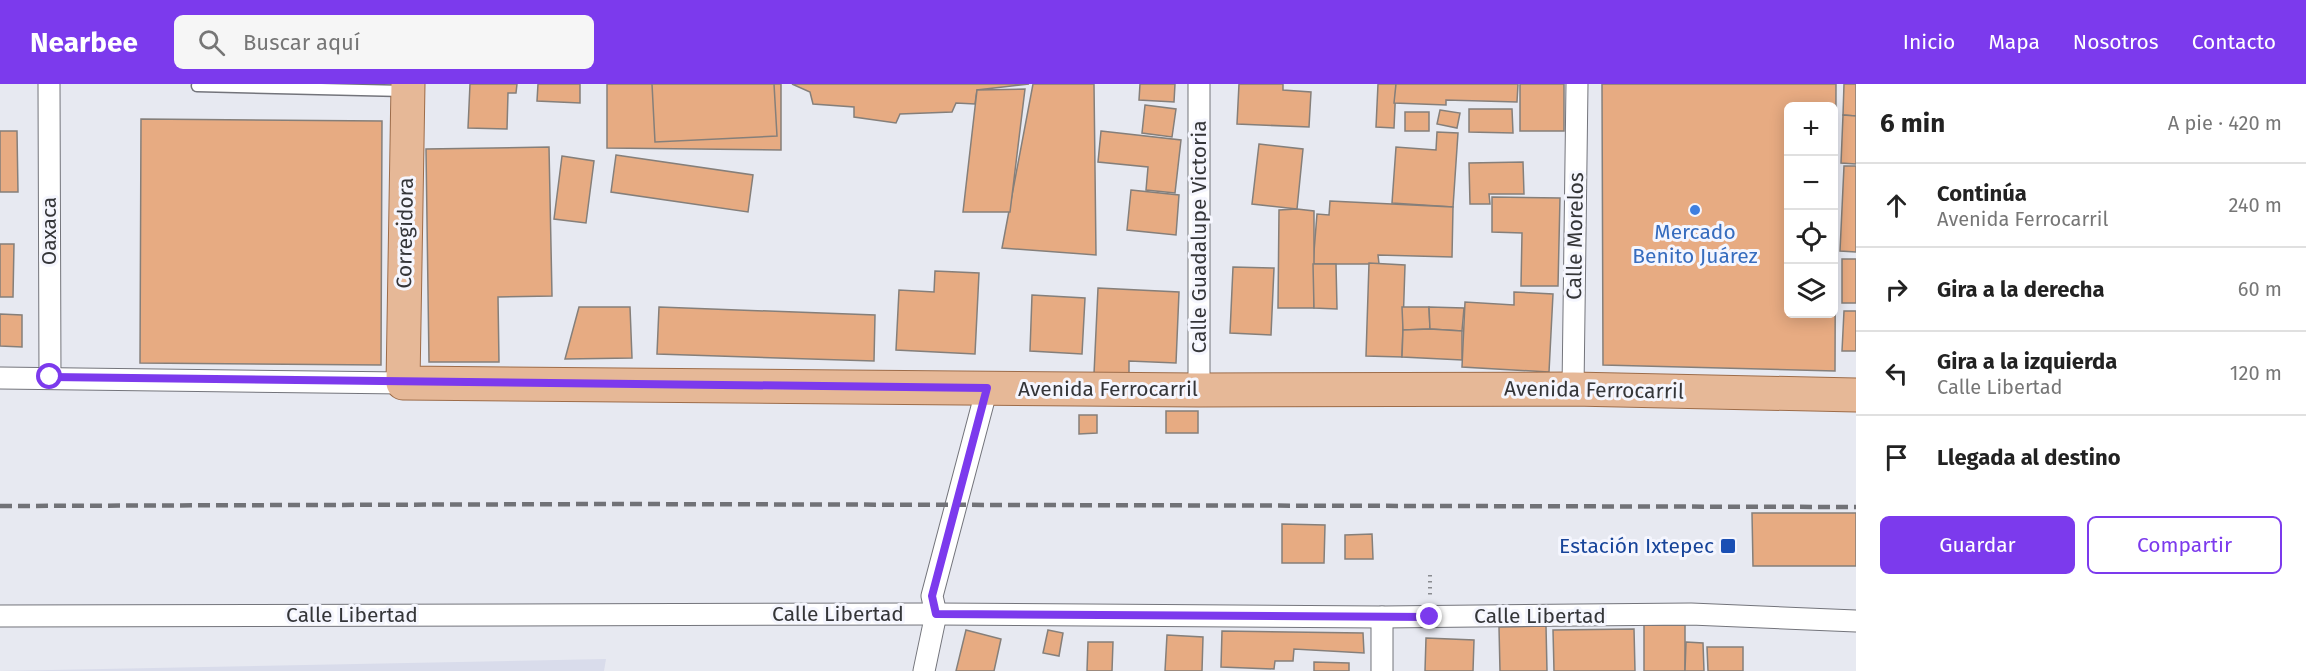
<!DOCTYPE html>
<html lang="es">
<meta charset="utf-8">
<style>
body{margin:0;font-family:"Fira Sans",sans-serif;background:#f6f6f6;color:#222}
.controls{position:absolute;right:18px;top:18px;display:grid;overflow:hidden;border-radius:9px;box-shadow:0 3px 15px #0003}
.controls button{width:54px;height:54px;display:grid;place-items:center;padding:0;border:0;border-bottom:2px solid #e0e0e0;background:#fff;color:#222;font:30px sans-serif}
.stop{position:absolute;width:18px;height:18px;margin:-14px;border:4px solid #7c3aed;border-radius:50%;background:#fff}
.stop.end{background:#7c3aed;border-color:#fff;box-shadow:0 2px 6px #0008}
.list{margin:0;padding:0;list-style:none}
h2{display:flex;justify-content:space-between;align-items:center;height:78px;margin:0;padding:0 24px;font-size:26px}
h2 small{font-size:20px;font-weight:400;color:#767676}
.list li{display:grid;grid-template-columns:39px 1fr auto;gap:18px;align-items:center;box-sizing:border-box;height:84px;padding:0 24px;border-top:2px solid #e0e0e0}
.list b{display:block;font-size:22px;white-space:nowrap}
.list p{margin:0;font-size:20px;white-space:nowrap;color:#767676}
.list em{font-size:20px;font-style:normal;color:#767676}
.actions{display:flex;gap:12px;padding:18px 24px}
.actions a{flex:1;padding:14px 0;border:2px solid #7c3aed;border-radius:9px;text-align:center;font-size:21px;color:#7c3aed}
.actions .main{background:#7c3aed;color:#fff}
.icon{flex:none;width:33px;height:33px;fill:none;stroke:currentColor;stroke-width:2;stroke-linecap:round;stroke-linejoin:round}
.map{position:relative;flex:none;width:1856px;height:587px;overflow:hidden}
header{display:flex;align-items:center;gap:36px;box-sizing:border-box;height:84px;padding:0 30px;background:#7c3aed;color:#fff}
header strong{font-size:28px}
nav{display:flex;gap:33px;margin-inline-start:auto;font-size:21px}
.search{width:420px;height:54px;background:#f6f6f6;display:flex;align-items:center;gap:15px;box-sizing:border-box;padding:0 21px;border-radius:9px;color:#767676;font-size:22px}
main{display:flex}
aside{flex:1;background:#fff}
.map>svg:first-child{display:block}
</style>
<header>
<strong>Nearbee</strong>
<div class="search"><svg class="icon" aria-label="search" viewBox="0 0 24 24"><circle cx="10" cy="10" r="6"/><path d="M15 15l6 6"/></svg>Buscar aquí</div>
<nav><a>Inicio</a><a>Mapa</a><a>Nosotros</a><a>Contacto</a></nav>
</header>
<main>
<div class="map">
<svg width="1856" height="587" viewBox="0 0 1856 587">
<rect width="100%" height="100%" fill="#e7e9f1"/>
<path fill="#d9dceb" d="M606,575L604,587H0Z"/>
<g fill="#e7ab82" stroke="#857f7a" stroke-width="1.5" fill-rule="evenodd">
<path d="M470,0H517L516,9H508L507,45L468,44Z"/>
<path d="M538,0H580V19L537,17Z"/>
<path d="M607,0H781V66L607,64Z"/>
<path d="M652,0H774L777,52L655,58Z"/>
<path d="M792,0H1029L977,6L975,20L956,19L952,28L900,30L896,39L854,33V23L813,20L810,8Z"/>
<path d="M1033,0H1094L1096,171L1002,164Z"/>
<path d="M1140,0H1175L1174,18L1139,16Z"/>
<path d="M1239,0H1283V6L1311,8L1309,43L1237,40Z"/>
<path d="M1378,0H1396L1394,44L1376,43Z"/>
<path d="M1396,0H1518L1517,18L1446,16V21L1394,19Z"/>
<rect x="1520" y="0" width="44" height="47"/>
<path d="M1602,0H1836L1835,287L1603,281ZM1788,22H1834V230H1788Z"/>
<path d="M1844,0H1856V32L1843,31Z"/>
<path d="M1025,5L1010,128H963L977,6Z"/>
<path d="M1145,21L1176,25L1172,53L1142,49Z"/>
<path d="M1469,25H1512L1513,49L1469,48Z"/>
<path d="M1440,26L1460,29L1457,44L1437,40Z"/>
<rect x="1405" y="28" width="24" height="19"/>
<path d="M1843,31L1856,32V80L1841,79Z"/>
<path d="M141,35L382,37L381,281L140,279Z"/>
<path d="M0,47H17L18,108H0Z"/>
<path d="M1101,47L1181,56L1175,109L1146,106L1148,83L1098,78Z"/>
<path d="M1437,48L1458,49L1453,123L1392,119L1396,63L1436,66Z"/>
<path d="M1259,60L1303,65L1297,125L1252,120Z"/>
<path d="M549,63L552,212L498,213L499,278H429L426,65Z"/>
<path d="M616,71L753,91L748,128L611,108Z"/>
<path d="M562,72L594,77L586,139L554,135Z"/>
<path d="M1523,78L1524,110H1489L1490,120H1470L1469,79Z"/>
<path d="M1844,82H1856V168L1840,167Z"/>
<path d="M1131,106L1179,111L1176,151L1127,146Z"/>
<path d="M1492,113L1560,114L1558,202H1521L1522,149L1492,148Z"/>
<path d="M1330,117L1453,123L1452,173L1378,171L1379,180H1313L1317,130L1329,131Z"/>
<path d="M1297,125L1314,127V224H1278L1279,126Z"/>
<path d="M0,160H14L13,213H0Z"/>
<rect x="1842" y="175" width="14" height="44"/>
<path d="M1369,179L1405,181L1402,273L1366,272Z"/>
<path d="M1313,180H1336L1337,225L1314,224Z"/>
<path d="M1233,183L1274,184L1271,251L1230,249Z"/>
<path d="M935,187L979,189L975,270L896,266L899,206L934,208Z"/>
<path d="M1098,204L1179,208L1176,279L1129,277V292L1094,290Z"/>
<path d="M1514,208L1553,210L1549,288L1462,283L1465,218L1514,221Z"/>
<path d="M1032,211L1085,214L1082,270L1030,267Z"/>
<path d="M579,223H630L632,274L565,275Z"/>
<path d="M659,223L875,231L874,277L657,270Z"/>
<path d="M1402,223H1429L1430,245L1403,246Z"/>
<path d="M1429,223L1464,224L1462,247L1430,245Z"/>
<path d="M1844,227H1856V267H1842Z"/>
<path d="M0,230L22,231V263L0,262Z"/>
<path d="M1430,245L1462,247V276L1402,273L1403,246Z"/>
<rect x="1166" y="327" width="32" height="22"/>
<path d="M1079,331H1097V349L1079,350Z"/>
<path d="M1752,429H1856V482H1753Z"/>
<path d="M1282,440L1325,441L1324,479H1282Z"/>
<path d="M1372,450L1373,475H1345V451Z"/>
<rect x="1644" y="541" width="41" height="46"/>
<path d="M1546,542L1547,587H1500L1499,543Z"/>
<path d="M1634,545L1635,587H1554L1553,546Z"/>
<path d="M966,546L1001,555L994,587H956Z"/>
<path d="M1048,546L1063,549L1059,572L1043,569Z"/>
<path d="M1222,547L1363,549L1364,569L1294,565L1293,577H1275L1274,585L1221,583Z"/>
<path d="M1167,551L1203,553L1202,587H1165Z"/>
<path d="M1426,554L1474,556L1473,587H1425Z"/>
<path d="M1088,558H1113L1112,587H1087Z"/>
<path d="M1686,558L1703,559L1704,587H1685Z"/>
<path d="M1707,563H1743V587H1708Z"/>
<path d="M1314,578L1349,579V587H1314Z"/>
</g>
<g fill="none" stroke-linecap="round" stroke-linejoin="round">
<defs>
<path id="lane" d="M197,2L404,7"/>
<g id="street">
<path d="M49,0L50,293"/>
<path d="M1199,0V306"/>
<path d="M0,294L403,299"/>
<path d="M1573,305L1577,0"/>
<path d="M0,532L936,530L1382,533L1691,530L1856,537"/>
<path d="M924,587L936,530L932,512L987,304"/>
<path d="M1382,587V533"/>
</g>
<path id="primary" d="M408,0L403,299L1199,306L1573,305L1856,311"/>
</defs>
<use href="#lane" stroke="#73747b" stroke-width="13"/>
<use href="#street" stroke="#73747b" stroke-width="23"/>
<use href="#primary" stroke="#9d6c49" stroke-width="35"/>
<path stroke="#898b90" stroke-width="4" stroke-dasharray="1.5 4.5" stroke-linecap="butt" d="M1430,491V511"/>
<use href="#lane" stroke="#fff" stroke-width="10"/>
<use href="#street" stroke="#fff" stroke-width="21"/>
<use href="#primary" stroke="#e6b897" stroke-width="33"/>
<path stroke="#717277" stroke-width="4.5" stroke-dasharray="12 6" stroke-linecap="butt" d="M0,422L614,420L1856,423"/>
</g>
<g fill="none" stroke-linecap="round" stroke-linejoin="round">
<path stroke="#7c3aed" stroke-width="8" d="M50,293L987,304L932,512L936,530L1430,533"/>
</g>
<circle fill="#3f7fe0" stroke="#f5f6fe" stroke-width="2" cx="1695" cy="126" r="6"/>
<rect fill="#1a4fb4" stroke="#f5f6fe" stroke-width="2" x="1720" y="454" width="16" height="16" rx="3"/>
<g text-anchor="middle" dominant-baseline="central" stroke-width="6" stroke-linejoin="round" paint-order="stroke">
<g font-size="21" fill="#343538" stroke="#f5f6fe">
<text transform="translate(49 147) rotate(-90)">Oaxaca</text>
<text transform="translate(405 149) rotate(-89)">Corregidora</text>
<text transform="translate(1575 152) rotate(-89)">Calle Morelos</text>
<text transform="translate(1199 153) rotate(-90)">Calle Guadalupe Victoria</text>
<text x="1108" y="305">Avenida Ferrocarril</text>
<text transform="translate(1594 306) rotate(1)">Avenida Ferrocarril</text>
<text x="838" y="530">Calle Libertad</text>
<text x="352" y="531">Calle Libertad</text>
<text x="1540" y="532">Calle Libertad</text>
</g>
<g font-size="21" fill="#366cbe" stroke="#f5f6fe">
<text x="1695" y="148">Mercado<tspan x="1695" dy="24">Benito Juárez</tspan></text>
</g>
<g font-size="21" fill="#164399" stroke="#f5f6fe" text-anchor="end">
<text x="1714" y="462">Estación Ixtepec</text>
</g>
</g>
</svg>
<div class="controls">
<button>+</button>
<button>−</button>
<button><svg class="icon" aria-label="locate" viewBox="0 0 24 24"><circle cx="12" cy="12" r="6"/><path d="M12 2v4M12 18v4M2 12h4M18 12h4"/></svg></button>
<button><svg class="icon" aria-label="layers" viewBox="0 0 24 24"><path d="M12 4l9 5-9 5-9-5zM3 14l9 5 9-5"/></svg></button>
</div>
<div class="stop" style="left:50px;top:293px"></div>
<div class="stop end" style="left:1430px;top:533px"></div>
</div>
<aside>
<h2>6 min<small>A pie · 420 m</small></h2>
<ul class="list">
<li><svg class="icon" aria-label="ahead" viewBox="0 0 24 24"><path d="M12 20V5M6 11l6-6 6 6"/></svg><div><b>Continúa</b><p>Avenida Ferrocarril</p></div><em>240 m</em></li>
<li><svg class="icon" aria-label="right" viewBox="0 0 24 24"><path d="M7 20v-9h11M14 6l5 5-5 5"/></svg><div><b>Gira a la derecha</b></div><em>60 m</em></li>
<li><svg class="icon" aria-label="left" viewBox="0 0 24 24"><path d="M17 20v-9H6M10 6l-5 5 5 5"/></svg><div><b>Gira a la izquierda</b><p>Calle Libertad</p></div><em>120 m</em></li>
<li><svg class="icon" aria-label="arrive" viewBox="0 0 24 24"><path d="M6 21V4h12l-3 4 3 4H6"/></svg><div><b>Llegada al destino</b></div></li>
</ul>
<div class="actions"><a class="main">Guardar</a><a>Compartir</a></div>
</aside>
</main>
